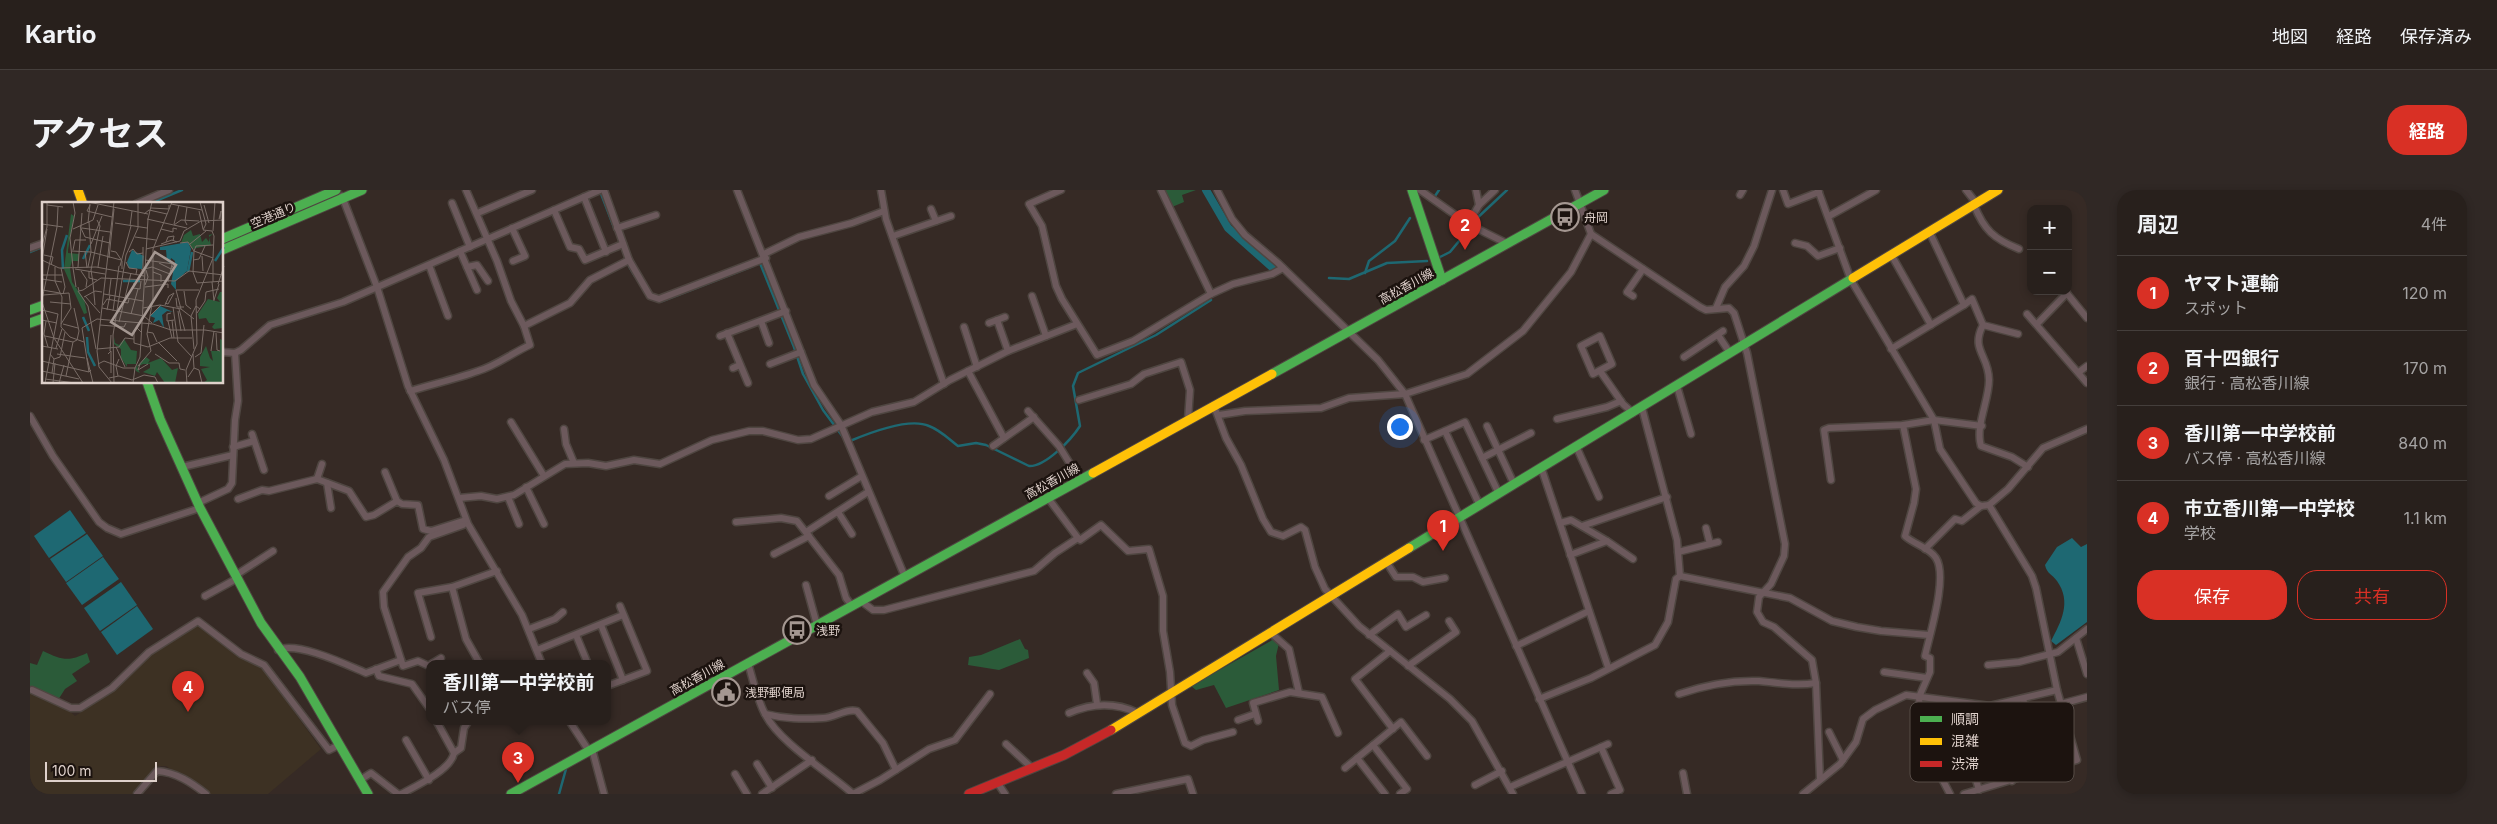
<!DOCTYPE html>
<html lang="ja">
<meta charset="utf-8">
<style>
body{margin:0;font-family:Inter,"Noto Sans JP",sans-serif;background:#302825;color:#f1f3f6}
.controls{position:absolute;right:15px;top:15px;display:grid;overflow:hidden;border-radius:10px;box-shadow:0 2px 8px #0003}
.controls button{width:45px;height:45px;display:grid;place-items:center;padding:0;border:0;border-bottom:1px solid #443e3b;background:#28201c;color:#f1f3f6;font:25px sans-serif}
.scale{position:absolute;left:15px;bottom:12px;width:112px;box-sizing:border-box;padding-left:5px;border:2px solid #dfd1cb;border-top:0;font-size:14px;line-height:18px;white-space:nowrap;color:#dfd1cb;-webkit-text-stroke:4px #1c130f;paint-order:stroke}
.you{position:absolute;left:1369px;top:236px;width:18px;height:18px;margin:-12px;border:4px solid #fff;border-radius:50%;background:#1a73e8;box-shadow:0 0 0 8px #1a73e833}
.badge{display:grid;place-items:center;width:32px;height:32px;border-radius:50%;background:#d93025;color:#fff;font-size:16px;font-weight:700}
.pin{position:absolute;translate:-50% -41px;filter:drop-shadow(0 1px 2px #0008)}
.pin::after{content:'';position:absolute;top:26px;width:18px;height:15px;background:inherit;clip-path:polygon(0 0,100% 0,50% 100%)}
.popup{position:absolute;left:396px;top:470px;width:185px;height:65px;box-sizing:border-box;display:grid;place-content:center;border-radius:10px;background:#28201c;filter:drop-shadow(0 1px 4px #0005);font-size:16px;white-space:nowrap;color:#a5a3a3}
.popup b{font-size:19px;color:#f1f3f6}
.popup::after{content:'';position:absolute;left:50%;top:100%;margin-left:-10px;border:10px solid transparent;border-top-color:#28201c}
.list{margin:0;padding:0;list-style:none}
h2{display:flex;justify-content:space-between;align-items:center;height:65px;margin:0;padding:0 20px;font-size:21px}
h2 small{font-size:16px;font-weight:400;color:#a5a3a3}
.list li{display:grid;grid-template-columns:32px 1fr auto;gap:15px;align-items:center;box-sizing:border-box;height:75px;padding:0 20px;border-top:1px solid #443e3b}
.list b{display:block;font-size:19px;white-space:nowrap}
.list p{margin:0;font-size:16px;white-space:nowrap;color:#a5a3a3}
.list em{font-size:16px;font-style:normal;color:#a5a3a3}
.actions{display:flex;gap:10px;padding:15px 20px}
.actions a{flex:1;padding:11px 0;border:1px solid #d93025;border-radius:20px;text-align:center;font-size:18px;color:#d93025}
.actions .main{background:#d93025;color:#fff}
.map{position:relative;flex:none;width:2057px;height:604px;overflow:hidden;border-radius:20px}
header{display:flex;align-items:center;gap:30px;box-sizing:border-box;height:70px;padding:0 25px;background:#28201c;border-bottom:1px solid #443e3b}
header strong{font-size:24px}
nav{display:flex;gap:28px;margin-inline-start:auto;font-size:18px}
.intro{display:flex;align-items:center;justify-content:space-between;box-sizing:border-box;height:120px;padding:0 30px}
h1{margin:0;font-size:35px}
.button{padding:12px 22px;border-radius:20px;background:#d93025;color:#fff;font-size:18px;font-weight:700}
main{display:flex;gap:30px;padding:0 30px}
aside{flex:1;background:#28201c;border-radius:20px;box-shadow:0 2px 8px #0003}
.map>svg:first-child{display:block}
</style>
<header>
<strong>Kartio</strong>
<nav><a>地図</a><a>経路</a><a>保存済み</a></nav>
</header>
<div class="intro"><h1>アクセス</h1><a class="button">経路</a></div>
<main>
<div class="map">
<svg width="2057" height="604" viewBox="0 0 2057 604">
<rect width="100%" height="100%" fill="#362a25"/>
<path fill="#3d3123" d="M167,435L210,466L234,480L291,559L238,604H180L136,576H126L102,604H0V502L36,518L45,526L84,501L119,466Z"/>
<g fill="#2b5b39">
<path d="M1135,0H1166L1152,5L1154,12L1142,17Z"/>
<path d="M990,449L995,459L998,460L999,468L969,480L938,475L939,467L951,465Z"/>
<path d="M1244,449L1249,453L1246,466L1249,500L1196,518L1184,495L1166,500L1161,496Z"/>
<path d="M13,461C32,470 38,472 57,463L60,472L42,484L47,491L35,499L28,510L0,498V473L7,475Z"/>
</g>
<g fill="#1e6872">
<path d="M40,320L56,343L19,368L4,346Z"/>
<path d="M57,344L73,366L36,392L20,369Z"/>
<path d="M2042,348L2051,357L2057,354V432L2026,455L2021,451C2031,432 2042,412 2027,391C2022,384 2017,384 2015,375L2027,357Z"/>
<path d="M73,367L89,389L52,415L36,393Z"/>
<path d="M91,392L107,415L70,441L54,418Z"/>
<path d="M107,416L123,439L87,465L71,442Z"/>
</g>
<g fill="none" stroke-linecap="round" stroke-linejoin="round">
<g stroke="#1e6872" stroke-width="2.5">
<path d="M570,1L585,40"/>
<path d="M1405,6L1409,0"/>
<path d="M118,14L152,0"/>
<path d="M1444,31L1477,0"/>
<path d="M0,62L12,57"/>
<path d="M1410,67L1420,62L1439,39"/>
<path d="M730,73L764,157L773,184L793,220L813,247"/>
<path d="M599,76L605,86"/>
<path d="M1335,83L1339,71L1365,51L1380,28"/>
<path d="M1299,88L1319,89L1357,73L1397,71"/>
<path d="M621,109L632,111L723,76"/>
<path d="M820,251C839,243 879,227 899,236C910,240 919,249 928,256L946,253L956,255L999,276C1015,277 1041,250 1050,236L1043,196L1048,183L1126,145L1181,110"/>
<path d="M529,604L536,579"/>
</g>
<path stroke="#1e6872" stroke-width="8" d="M1176,0L1198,38L1243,78"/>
<defs>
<g id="street">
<path d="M574,0L599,70L620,106L629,109L736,68"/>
<path d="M707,0L784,195L811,235L875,387"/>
<path d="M851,0L856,29L914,194"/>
<path d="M1031,0L999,14L1012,36L1026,96L1032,109L1067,165L1103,151L1181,104L1203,94L1242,84L1253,78"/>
<path d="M1131,0L1181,104"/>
<path d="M1187,0L1202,29L1215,45L1248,73L1348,170L1375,204L1552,604"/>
<path d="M1390,0L1438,34L1478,54"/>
<path d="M1446,0L1449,15"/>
<path d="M1545,0L1561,44L1670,117L1676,120L1699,118L1704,123L1717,163L1755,354L1754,366L1741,394L1729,407L1727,422L1733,432L1744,437L1782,470L1786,493L1790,589"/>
<path d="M1753,0L1758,14L1789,2"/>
<path d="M1788,0L1821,90L1904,230L1910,259L1946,313L1951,316L1959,315L2002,386L2006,398L2027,500L2047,570L1934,604"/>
<path d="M1936,0L1947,14"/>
<path d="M1710,5L1713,0"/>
<path d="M312,6L347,97L378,196L414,270L438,334L492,425L512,474"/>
<path d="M554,7L576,62"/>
<path d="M422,13L440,57"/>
<path d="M106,14L139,0"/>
<path d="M1944,15C1954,40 1964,49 1989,59"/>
<path d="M901,19L906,31"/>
<path d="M524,20L540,57L549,59L555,70L593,54"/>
<path d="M450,22L502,0"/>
<path d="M1799,26L1846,0"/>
<path d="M1438,34L1449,15L1465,0"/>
<path d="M482,38L495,66L483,71"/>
<path d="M587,38L626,25"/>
<path d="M863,46L921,26"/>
<path d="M1765,53L1777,56L1788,66L1810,58"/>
<path d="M0,58L14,53"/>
<path d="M430,61L447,100"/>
<path d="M734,64L769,47L822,33L854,21"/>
<path d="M1862,66L1901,135"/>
<path d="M399,75L418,126"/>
<path d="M437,77L447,75L458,91"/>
<path d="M2035,101L2057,128"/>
<path d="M1002,106L1016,146"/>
<path d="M1603,106L1597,102L1613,79"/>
<path d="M1934,115L1942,109L1953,135L1988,144"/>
<path d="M1686,118L1695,97L1714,76L1724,56L1742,0"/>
<path d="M1997,124L2057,193"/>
<path d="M967,130L978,161"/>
<path d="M731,131L739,153"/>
<path d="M959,133L975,127"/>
<path d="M2007,134L2037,103"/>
<path d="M1953,135C1940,160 1959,165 1959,190C1959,211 1945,236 1951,256L1982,267L1998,277"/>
<path d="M494,136L540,113L560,90L599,70"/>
<path d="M934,137L947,177"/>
<path d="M697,143L718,193"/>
<path d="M1688,145L1700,163"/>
<path d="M690,146L756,121"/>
<path d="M1570,146L1582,174L1563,184L1551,156Z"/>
<path d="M1861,159L1934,115L1900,43"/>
<path d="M192,162L205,163L211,160L240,135L313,112L570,0"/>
<path d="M1654,167L1693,141"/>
<path d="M740,174L771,162"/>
<path d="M703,178L710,175"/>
<path d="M938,181L974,248"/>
<path d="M1570,181L1593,214L1603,223"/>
<path d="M2049,182L2057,176"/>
<path d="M1647,196L1661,244"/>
<path d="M380,201C403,194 426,189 448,181C466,176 482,163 500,155L494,136L481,111L467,71L436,0"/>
<path d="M1049,210L1101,194L1114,184L1151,172L1160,200L1158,230"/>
<path d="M1184,216L1196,248L1211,275L1233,329L1241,342L1253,346L1271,337L1275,340L1285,377L1295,399L1329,436L1420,509L1442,531L1483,604"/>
<path d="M998,221L1029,256L1050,290"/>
<path d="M1189,225L1215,221L1291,218L1319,208L1375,204L1437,184L1493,141L1541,82L1561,44"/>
<path d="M0,226L23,266L69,332L77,338L91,344L170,318"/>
<path d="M1527,229L1577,217L1591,211"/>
<path d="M481,232L514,286"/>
<path d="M1873,235L1886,299L1884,313L1875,346C1883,354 1899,357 1906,368C1918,387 1900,443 1895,466L1900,468V482L1889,507L1892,551L1920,604"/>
<path d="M1457,236L1484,294"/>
<path d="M534,239L536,254L544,273"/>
<path d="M1415,241L1450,316"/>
<path d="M222,244L234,280"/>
<path d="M1394,250L1435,232L1469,304"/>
<path d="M963,256L1004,227"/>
<path d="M1546,256L1569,307"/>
<path d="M203,257L224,251"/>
<path d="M1452,268L1501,243"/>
<path d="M152,277L203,265"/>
<path d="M1511,277L1578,477"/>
<path d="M355,282L367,311"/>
<path d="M287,289L292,274"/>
<path d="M1801,290L1794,240L1799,238L1873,235L1904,230L1952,236"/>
<path d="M297,293L301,318"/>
<path d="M496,297L514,334"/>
<path d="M799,306L832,286"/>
<path d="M478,307L489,334"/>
<path d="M429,308L451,306L467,309L484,305L535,274L558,273L576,276L604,270L630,274L682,250L719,241H733L768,250L781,249L842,222L884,212L920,190L978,161L1047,134"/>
<path d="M208,309L232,300L239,301L287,289L319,301L336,327L344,325L367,311L372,314L388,315L393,339L401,341L436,330"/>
<path d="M168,313L198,299L202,293L205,230L208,211L205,163"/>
<path d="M1959,315L1978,299L2013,258L2057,239"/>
<path d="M808,322L822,344"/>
<path d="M706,332L751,328L767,331L809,385L816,408L822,416"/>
<path d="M1530,333L1541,330L1577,351L1603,369"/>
<path d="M1552,336L1637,307"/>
<path d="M1676,338L1680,354"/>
<path d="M776,342L838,302"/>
<path d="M1048,348L1050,350L1071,335L1098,361L1119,359L1133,406V441L1140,482L1142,515L1155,553L1161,556L1173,550L1203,542"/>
<path d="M1895,359L1925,329L1932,331L1951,316"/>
<path d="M1648,362L1688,352"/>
<path d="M744,364L779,346"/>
<path d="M1540,365L1577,351"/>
<path d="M1357,373L1366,387H1383L1393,392L1415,388"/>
<path d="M206,385L243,361"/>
<path d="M1650,386L1760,408L1802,431L1827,437L1851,441L1899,445"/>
<path d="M776,395L787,435"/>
<path d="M422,397L436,449L450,474"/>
<path d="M175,406L208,388"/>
<path d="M831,411L843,420H854L1004,381L1025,363L1048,348L1018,308"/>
<path d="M571,435L593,490"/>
<path d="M499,439L525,429L533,422"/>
<path d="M1241,443L1259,459L1269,503"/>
<path d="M546,445L558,474"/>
<path d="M1339,445L1368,424L1376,437L1396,425"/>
<path d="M401,447L388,403L422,397L467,381"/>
<path d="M2046,448L2057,484"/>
<path d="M1486,456L1559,421"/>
<path d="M248,460C267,451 317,475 336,483L371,470"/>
<path d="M507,460L593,425"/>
<path d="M1360,461L1325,489L1363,539"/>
<path d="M718,473C723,490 727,509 735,524C750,553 797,581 823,604"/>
<path d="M401,474L411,468"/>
<path d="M1958,475L1989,472L2028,462L2057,439"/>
<path d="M399,476L388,471L373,476L354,417L353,402L378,367L391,358L399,347L433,335"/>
<path d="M1378,476L1426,442L1419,431"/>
<path d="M346,479L349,486L382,494L399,518"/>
<path d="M1854,482L1897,488"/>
<path d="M1057,483L1064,493L1067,514"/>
<path d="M577,496L617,481L590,416"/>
<path d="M2,500L41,518H50L82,498L119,462L168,431L211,464L234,475L299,560L309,555"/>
<path d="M1649,504C1675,495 1701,490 1729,491C1749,493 1766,496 1786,493"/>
<path d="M1509,509L1561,488L1625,455L1638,432L1646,389L1650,386L1647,350L1612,218"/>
<path d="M1993,509L2015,581"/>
<path d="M1923,513L1949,600"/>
<path d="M2031,514L2057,507"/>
<path d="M1960,516L1982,591"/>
<path d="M1039,523C1062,513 1085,512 1108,523"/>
<path d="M735,524C755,529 772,529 793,528C804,528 816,518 827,521L853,553L866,580"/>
<path d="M1208,530L1225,524"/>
<path d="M1228,531L1223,513L1260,502L1292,507L1308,543"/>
<path d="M540,532L559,561"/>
<path d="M1799,542L1813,570"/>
<path d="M376,550L399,590"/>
<path d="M976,554L1002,578"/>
<path d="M1343,555L1377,599L1370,604"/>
<path d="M1571,557L1590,600L1581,604"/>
<path d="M562,559L574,604"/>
<path d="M424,563L431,558L434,538L438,532"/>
<path d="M1327,568L1355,604"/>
<path d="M727,574L742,598"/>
<path d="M1315,578L1371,532L1397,566"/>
<path d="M1653,583L1657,604"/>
<path d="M705,584L717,604"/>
<path d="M330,590L341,583L368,604"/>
<path d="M967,592L975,604"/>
<path d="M1445,595L1472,581"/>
<path d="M1480,597L1578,554"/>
<path d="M107,604L127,581C146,582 162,593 176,604"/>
<path d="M371,604C386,596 421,580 424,563L407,532"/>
<path d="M732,604L782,570"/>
<path d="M823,604L850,590L899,559L925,550L960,504"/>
<path d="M1086,604L1158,589L1163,604"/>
<path d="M1773,604L1810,574L1826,552L1833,529L1845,520L1876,505L1960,516L2027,500"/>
</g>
<g id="fast">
<path d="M1382,0L1412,90"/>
<path d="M192,49L306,0"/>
<path d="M192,60L332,0"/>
<path d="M0,120L14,115"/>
<path d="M0,133L14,128"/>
<path d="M1242,184L1574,0"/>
<path d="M117,192L130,229L170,318L231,433L270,487L338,604"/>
<path d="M1379,358L1823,88"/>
<path d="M481,604L1063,283"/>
</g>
<g id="slow">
<path d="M48,0L53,14"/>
<path d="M1823,88L1968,0"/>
<path d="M1063,283L1242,184"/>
<path d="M1081,540L1379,358"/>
</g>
<path id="jam" d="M939,604L1034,565L1081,540"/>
</defs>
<use href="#street" stroke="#4f4641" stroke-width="9"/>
<use href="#fast" stroke="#4f4641" stroke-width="11"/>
<use href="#slow" stroke="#4f4641" stroke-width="11"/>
<use href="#jam" stroke="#4f4641" stroke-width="11"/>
<use href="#street" stroke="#6c595c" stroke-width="6"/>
<use href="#fast" stroke="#4caf50" stroke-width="9"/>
<use href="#slow" stroke="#ffc107" stroke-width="9"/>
<use href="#jam" stroke="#c62828" stroke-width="9"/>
</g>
<defs>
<symbol id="bus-ring" viewBox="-11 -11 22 22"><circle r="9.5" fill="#1c130f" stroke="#a49791" stroke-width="1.5"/><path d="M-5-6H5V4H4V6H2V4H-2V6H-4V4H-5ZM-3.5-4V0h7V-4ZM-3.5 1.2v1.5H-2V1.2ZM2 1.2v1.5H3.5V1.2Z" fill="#a49791"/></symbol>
<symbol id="civic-ring" viewBox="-11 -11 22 22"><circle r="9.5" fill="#1c130f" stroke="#a49791" stroke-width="1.5"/><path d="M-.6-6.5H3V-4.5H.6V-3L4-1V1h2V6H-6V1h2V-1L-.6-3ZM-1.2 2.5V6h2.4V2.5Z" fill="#a49791"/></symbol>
</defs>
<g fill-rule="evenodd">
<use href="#bus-ring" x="1519" y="11" width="32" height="32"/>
<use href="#bus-ring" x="751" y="424" width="32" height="32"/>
<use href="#civic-ring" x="680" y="486" width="32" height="32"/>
</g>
<g text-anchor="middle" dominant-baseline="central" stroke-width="5" stroke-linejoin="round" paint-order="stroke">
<g font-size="12" fill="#dfd1cb" stroke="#1c130f">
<text transform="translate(243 25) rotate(-23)">空港通り</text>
<text transform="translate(1376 96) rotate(-29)">高松香川線</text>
<text transform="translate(1022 291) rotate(-29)">高松香川線</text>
<text transform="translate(667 487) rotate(-29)">高松香川線</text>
</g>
<g font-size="12" fill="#dfd1cb" stroke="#1c130f" text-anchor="start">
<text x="1554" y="27">舟岡</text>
<text x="786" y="440">浅野</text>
<text x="715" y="502">浅野郵便局</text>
</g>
</g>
<g transform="translate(12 12)">
<rect width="181" height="181" fill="#362a25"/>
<path d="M29,12L32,14L26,48V51L37,52V59H30L28,66L30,80L42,97L45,111L42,112L22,67ZM149,28L151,34L158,32L160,40L164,36L167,40V33L171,32L167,35L169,43L150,47L146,40L139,41L142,33ZM178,90H181V126L172,127L170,125L173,121H167L164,116L157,117L156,112L166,97L178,100L175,96ZM72,135L73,141L77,143L82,137L89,148L95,149L94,162H85V165L79,156V147L72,142ZM178,137L182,139L181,181H161L165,178L159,167L168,165L158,164V155L164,144L168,156L171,159L169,149H178ZM104,155L108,158L106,161L119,156L130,168L136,166L133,181H123L115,170L113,174L101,170L108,166V162H101L95,165L98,171L94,169L93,166Z" fill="#2b5b39"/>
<path d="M146,40L149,47L145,69L134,79V88L129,82L133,59L129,56L128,61L125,59L124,48H118V45ZM90,48L102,54L100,67L87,66L85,60ZM118,104L131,110L125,109L120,113L122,126L117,118L111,121L113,116L108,114Z" fill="#1e6872"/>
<path fill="none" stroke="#1e6872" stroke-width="2.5" d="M41,57L48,43M173,59L182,45M21,67L20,48L25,33M146,70L150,50M81,79H98M41,115L47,129M45,135L46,150L53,164"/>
<path fill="none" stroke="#7a6d67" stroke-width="1" d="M46,0L106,12M129,2L160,8M5,3L21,5M48,3L45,9L70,15M162,3L167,21M145,5L143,19L145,23M109,6L127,7V3M157,9L161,27M102,12L107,8L125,12M105,17L145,26M177,17L179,9L178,17M47,20L49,50M46,21L48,2M73,21L105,26M0,22L21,25M132,22L137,3M132,23L139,18L157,19M38,24L43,35L68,41M88,24L90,9M15,25L16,5M40,26L68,30M31,27L51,18L56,3M119,27L131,30V26L135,27M171,29L173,0L182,2M93,35L114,38M124,40L126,35L132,34L131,39M138,41L146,40L152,49L151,70L155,81L182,79M49,42L60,14M119,42L130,38L135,40M148,42L164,29M0,44L5,25V0M101,45V72M104,47L138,39L142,29L159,19L182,18M31,48L33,38H44M30,49L49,50L79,58M43,49L45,66M69,49L74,50L80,59V67M152,49L154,44L171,43M152,49L171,56M87,50L91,47L95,52L101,51M2,53L11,55L9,63M160,54L161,69M67,56L72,7M171,57V80M0,58L5,27M0,58L17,66L54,65L102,74M103,58L132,62L129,67L117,61M151,58L157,57L163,44M84,60L87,66L95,67L94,72M78,64L89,24M13,65V79L20,95L19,125L28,135L42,140M31,65L28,36L33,11L31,0M36,65L40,11M46,65L49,50M56,65L61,34M19,66L23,85L21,92M31,66L34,85M33,67L63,72M99,68L110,65L128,72M39,69L45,78L44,85M47,69V76L55,78M111,70L119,73V80M0,73H20M0,77L20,80M126,80L130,62M170,80L172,99M51,81L49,68L58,24L55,18M51,81L53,103M92,81L91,86L98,87L99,79M176,82L182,64M103,83L106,75L104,68M36,85L37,89L41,88L59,76L133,79L147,69L182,73M103,85L126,82V86M0,88L18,91M36,89L46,104L54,147M142,89L144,103L149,107M62,92L101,99M1,93L27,91L29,106L19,122M67,93L69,77M43,94L58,111M42,95L53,89L60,90M134,96L135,105H142M0,98L15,25M172,98L177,82M0,100L12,136L41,181M8,100L29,102M123,101L126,102L132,91M61,103L65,97L86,101L87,97M123,103L127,94L132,91M131,105L136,140L150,155M32,106L37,129L35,138M60,106L102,114L110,121M101,106L118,103L139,107L152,117M137,107L143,129M139,107L134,88H157M0,108L16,112L3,181M65,108L68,93M71,109L77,64M136,109L139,129M129,111L125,112V119L132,118M155,111L163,99L164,90L177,87M89,112L96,87M108,114L119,103M0,118L15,121M130,118L132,136M4,119L2,132L6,145M126,119L130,136M77,120L89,71M21,122L36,126M58,123L82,125L84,121M99,130L95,126L92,128V141L106,145L128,136H150M105,130L111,131L115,140M174,131L175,148L178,149M3,134L31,140L35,138M116,140L135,159M0,144L16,147M74,145L83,165M14,146L20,127M55,147L77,145L83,136L92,137M152,147L149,114L154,104L158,107M68,149L69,133M169,149L172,129M8,152L12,157L10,171M15,152L43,156M66,152L69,149V171M113,152L127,161H137L138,167L143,168M153,155L159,151L162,123M45,156L51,181M12,157L18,155L23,130M0,159L47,170M56,162L62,159L81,166H93M98,162L96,168L106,162M96,164L109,149L105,132L111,96V47L130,0M152,166L157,168L160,181M49,168L47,170L40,126L55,117L111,122L129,128H163L182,131M0,169L37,177M24,174L31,140M76,174L74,164L77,157M146,175L152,166L151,152M67,176L77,174L90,178L102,173L113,175L116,181M3,177L33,181M11,181L13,161M17,181L22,163M70,181L57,165L55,149L72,0M72,181L71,133L84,53L96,26V0M91,181L93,166L98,155L106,17L110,0M145,181L144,168L155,142L154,98L171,56L172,34L170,29L161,28L164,22L158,0"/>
<path fill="#a49791" fill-opacity="0.15" stroke="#a49791" stroke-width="2.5" d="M113,50L134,63L90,133L69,120Z"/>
<rect width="181" height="181" fill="none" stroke="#dfd1cb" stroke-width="2.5"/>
</g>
<rect x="1880" y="512" width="164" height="80" rx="8" fill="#1c130f" stroke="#564c47" stroke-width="1"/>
<rect x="1890" y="526" width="22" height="6" fill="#4caf50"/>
<rect x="1890" y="548" width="22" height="7" fill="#ffc107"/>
<rect x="1890" y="571" width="22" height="6" fill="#c62828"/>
<g font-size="14" fill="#dfd1cb">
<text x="1921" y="534">順調</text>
<text x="1921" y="556">混雑</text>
<text x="1921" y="579">渋滞</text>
</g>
</svg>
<div class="controls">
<button>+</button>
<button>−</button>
</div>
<div class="scale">100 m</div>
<div class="you"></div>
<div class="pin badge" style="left:1413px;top:361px">1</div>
<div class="pin badge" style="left:1435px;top:60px">2</div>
<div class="pin badge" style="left:488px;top:593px">3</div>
<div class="popup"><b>香川第一中学校前</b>バス停</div>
<div class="pin badge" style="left:158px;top:522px">4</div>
</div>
<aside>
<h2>周辺<small>4件</small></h2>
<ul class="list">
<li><span class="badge">1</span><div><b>ヤマト運輸</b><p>スポット</p></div><em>120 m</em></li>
<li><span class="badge">2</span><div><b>百十四銀行</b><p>銀行 · 高松香川線</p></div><em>170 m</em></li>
<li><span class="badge">3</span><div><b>香川第一中学校前</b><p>バス停 · 高松香川線</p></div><em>840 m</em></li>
<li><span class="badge">4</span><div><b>市立香川第一中学校</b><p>学校</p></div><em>1.1 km</em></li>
</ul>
<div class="actions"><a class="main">保存</a><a>共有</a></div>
</aside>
</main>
